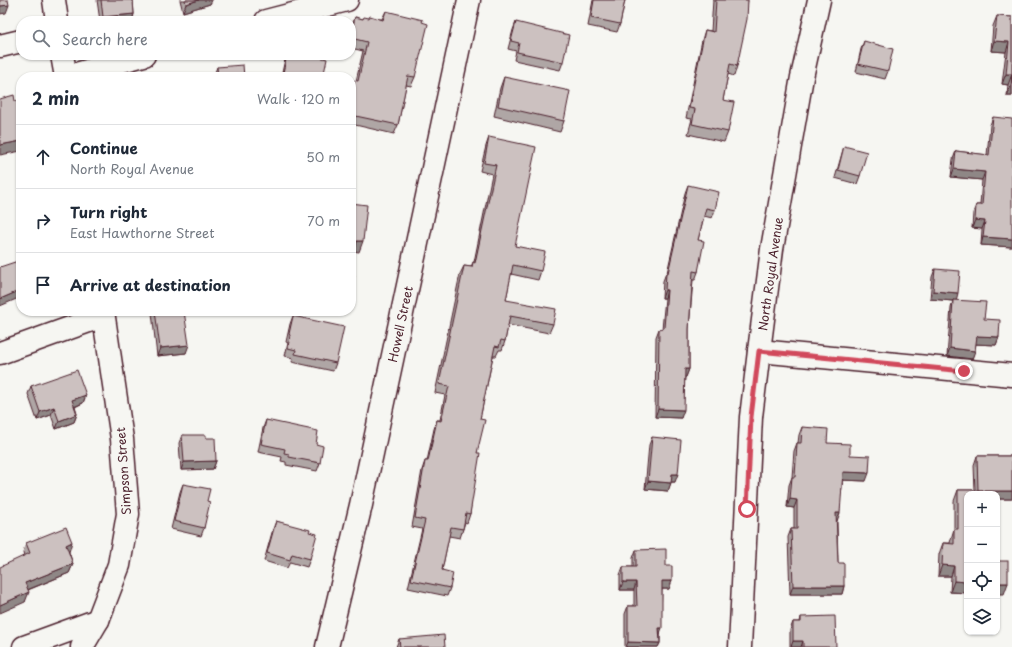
<!DOCTYPE html>
<meta charset="utf-8">
<style>
body{margin:0;font-family:"Playpen Sans",sans-serif;background:#f6f6f7;color:#1f2937}
.controls{position:absolute;right:12px;bottom:12px;display:grid;overflow:hidden;border-radius:8px;box-shadow:0 1px 3px #0004}
.controls button{width:36px;height:36px;display:grid;place-items:center;padding:0;border:0;border-bottom:1px solid #e0e1e3;background:#fff;color:#1f2937;font:20px sans-serif}
.stop{position:absolute;width:12px;height:12px;margin:-9px;border:3px solid #d1495b;border-radius:50%;background:#fff}
.stop.end{background:#d1495b;border-color:#fff;box-shadow:0 1px 4px #0008}
.list{margin:0;padding:0;list-style:none}
h2{display:flex;justify-content:space-between;align-items:center;height:52px;margin:0;padding:0 16px;font-size:17px}
h2 small{font-size:13px;font-weight:400;color:#747a83}
.list li{display:grid;grid-template-columns:26px 1fr auto;gap:12px;align-items:center;box-sizing:border-box;height:64px;padding:0 16px;border-top:1px solid #e0e1e3}
.list b{display:block;font-size:15px;white-space:nowrap}
.list p{margin:0;font-size:13px;white-space:nowrap;color:#747a83}
.list em{font-size:13px;font-style:normal;color:#747a83}
.icon{flex:none;width:22px;height:22px;fill:none;stroke:currentColor;stroke-width:2;stroke-linecap:round;stroke-linejoin:round}
.map{position:relative;flex:none;width:1012px;height:647px;overflow:hidden}
.search{position:absolute;background:#fff;box-shadow:0 1px 3px #0004;left:16px;top:16px;width:340px;height:44px;display:flex;align-items:center;gap:10px;box-sizing:border-box;padding:0 14px;border-radius:16px;color:#747a83;font-size:15px}
.panel{position:absolute;background:#fff;box-shadow:0 1px 3px #0004;left:16px;top:72px;width:340px;height:244px;border-radius:16px}
.map>svg:first-child{display:block}
</style>
<div class="map">
<svg width="1012" height="647" viewBox="0 0 1012 647">
<rect width="100%" height="100%" fill="#f6f6f2"/>
<filter id="ink" filterUnits="userSpaceOnUse"><feTurbulence type="fractalNoise" baseFrequency=".025" numOctaves="2"/><feDisplacementMap in="SourceGraphic" scale="8" xChannelSelector="R" yChannelSelector="G"/><feConvolveMatrix kernelMatrix="1 2 1 2 8 2 1 2 1" color-interpolation-filters="sRGB"/></filter>
<g filter="url(#ink)">
<g fill="none" stroke-linecap="round" stroke-linejoin="round">
<defs>
<g id="minor">
<path d="M54,0L57,21"/>
<path d="M266,21L347,0"/>
<path d="M0,46L21,41"/>
<path d="M62,55L66,77"/>
<path d="M65,77L144,55"/>
<path d="M759,351L1012,375"/>
<path d="M0,353L103,316"/>
<path d="M24,647L98,620"/>
<path d="M82,647L98,620L119,565L128,514L122,439L103,311"/>
<path d="M327,647L361,505L469,0"/>
<path d="M740,647L751,417L759,351L772,249L802,77L819,0"/>
</g>
</defs>
<use href="#minor" stroke="#4a1f2b" stroke-width="25"/>
<use href="#minor" stroke="#f6f6f2" stroke-width="22"/>
</g>
<g fill="#afa6a5" stroke="#4a1f2b">
<path d="M97,0H133L134,14L132,21H100Z"/>
<path d="M180,0H212L210,4L183,12Z"/>
<path d="M593,0H625L620,24L617,32L588,26Z"/>
<path d="M713,0H748L737,66L734,76L728,74L723,100L728,132L724,142L688,134L692,119L686,118L702,40L705,30L711,31Z"/>
<path d="M386,11L415,77L411,86L406,85L398,125L394,134L351,124V80L356,81L363,51L351,48V31L352,26L355,17L363,19H382Z"/>
<path d="M997,16L1012,17V96H1007L1008,85L1002,84L1006,52L991,51L993,26Z"/>
<path d="M516,22L563,62L560,70L514,60L516,51L508,49L513,30Z"/>
<path d="M864,41L888,71L885,79L856,72L861,49Z"/>
<path d="M286,55H310L324,73L340,77H281Z"/>
<path d="M217,67L244,77H214V75Z"/>
<path d="M504,77L564,121L560,132L494,116L500,88Z"/>
<path d="M993,117L1012,247L981,245L982,229L972,228L973,213L976,205H980L982,180L951,177L953,159L956,151L987,155L990,125Z"/>
<path d="M489,137L515,246L541,271L538,280L511,274L506,300L553,324L549,333L508,325L505,341L502,350H499L496,356H493L480,419L477,453L470,514L467,523L465,522L463,529L460,538L449,536L442,570L450,588L447,596L408,588L422,529L412,527L422,470L425,461H427L434,429L437,420H440L445,395L435,393L460,274L464,266L471,267L473,262H474L492,174L480,171L486,146Z"/>
<path d="M844,146L860,176L857,184L835,178Z"/>
<path d="M688,185L715,210L712,218L704,216L698,240V272L695,280H693L689,329V369L686,377H685L681,418L655,417L656,337L659,329H662L665,298H662L663,281L666,273H667L685,193Z"/>
<path d="M935,269L956,300L984,319L999,337L996,345L976,344L972,359L947,356L951,308L953,301L930,299L932,277Z"/>
<path d="M152,311H184L186,353L157,356L152,313Z"/>
<path d="M293,316L336,363L333,371L292,362L293,358L285,356L288,343L286,342L290,324Z"/>
<path d="M31,386L86,395L83,403L75,407L77,414L74,422L56,429L51,415L37,420L28,394Z"/>
<path d="M266,420L316,444L320,463L317,471L286,465V462L281,461L282,457L258,452L263,428Z"/>
<path d="M802,427L827,443L850,455L866,481L843,480L837,521L838,563L844,586L842,594H790L788,537L791,529H794V508L787,507L789,485L792,477L794,451L797,443H798L799,435Z"/>
<path d="M182,435L206,438L216,461L213,469L181,470L179,443Z"/>
<path d="M652,437L675,482H671L668,491L645,489L649,445Z"/>
<path d="M977,456H1012V499H997L967,494V593L950,592L951,576H938L939,554L943,543H950L951,539L954,529V501L958,490H975L974,465Z"/>
<path d="M183,484L207,501L204,528L201,536L171,529L180,492Z"/>
<path d="M276,521L309,532L310,559L307,567L290,562L287,568L264,561L273,529Z"/>
<path d="M26,543L69,552L73,564L69,573L28,590L25,602L24,556L23,552Z"/>
<path d="M636,550L666,566L669,589H662L660,643L658,647H625V614L628,606H634V590H620V575L623,567H633V558Z"/>
<path d="M801,617L836,647H790V630L793,622H800Z"/>
<path d="M399,639L445,647H396Z"/>
</g>
<g fill="#8f8786" stroke="#4a1f2b">
<path d="M199,0H212L210,4L183,12L186,4Z"/>
<path d="M9,5L6,13L0,14V6Z"/>
<path d="M134,14L132,21H102L103,17Z"/>
<path d="M994,41L1009,42L1006,52L991,51Z"/>
<path d="M1006,74H1012L1008,85L1002,84Z"/>
<path d="M1011,86H1012V96H1007Z"/>
<path d="M21,141V151L0,155V145Z"/>
<path d="M954,169L985,172L982,180L951,177Z"/>
<path d="M975,220L985,221L982,229L972,228Z"/>
<path d="M983,237L1012,239V247L981,245Z"/>
<path d="M357,241H363L359,252L353,251Z"/>
<path d="M21,290V297L0,306V299Z"/>
<path d="M665,290H667L665,298H662Z"/>
<path d="M933,291L958,293L956,301L953,300V301L930,299Z"/>
<path d="M977,336L999,337L996,345L974,344Z"/>
<path d="M189,345L186,353L157,356L160,348Z"/>
<path d="M950,348L975,351L972,359L947,356Z"/>
<path d="M685,369H689L686,377H682Z"/>
<path d="M86,395L83,403L69,409L72,400Z"/>
<path d="M54,407L51,415L37,420L40,412Z"/>
<path d="M658,409L684,410L681,418L655,417Z"/>
<path d="M77,414L74,422L56,429L59,421Z"/>
<path d="M216,461L213,469L181,470L184,462Z"/>
<path d="M843,472L869,473L866,481L840,480Z"/>
<path d="M672,474H678L675,482H669Z"/>
<path d="M648,481L671,483L668,491L645,489Z"/>
<path d="M978,491H1012V499H997V494H977Z"/>
<path d="M790,499L797,500L794,508L787,507Z"/>
<path d="M836,513H840L837,521H833Z"/>
<path d="M72,542L69,552L62,555L66,545Z"/>
<path d="M73,564L69,573L22,592L25,583Z"/>
<path d="M942,565L954,566L951,576H938Z"/>
<path d="M662,581H672L669,589H659Z"/>
<path d="M954,581L967,582V593L950,592Z"/>
<path d="M623,582H636L634,590H620Z"/>
<path d="M997,583H1008L1004,594H997Z"/>
<path d="M793,586H844L842,594H790Z"/>
<path d="M29,592L25,602L0,613V605Z"/>
<path d="M659,628H662L659,636Z"/>
<path d="M793,641H803L801,647H791Z"/>
<path d="M628,642L660,643L658,647H626Z"/>
</g>
<g fill="#ccc1c0" stroke="#4a1f2b">
<path d="M0,0H8L9,5L0,6Z"/>
<path d="M101,0H133L134,14L103,17Z"/>
<path d="M185,0H199L186,4Z"/>
<path d="M594,0H625L620,24L591,18Z"/>
<path d="M716,0H748L747,19L737,66L730,64L723,100L734,102L728,132L692,124L695,109L689,108L705,30L714,32Z"/>
<path d="M386,11L423,20L422,22L428,24L415,77L408,76L398,125L351,115V80L358,81L367,42L351,38V35L355,17L363,19L364,17L369,18L370,16L383,20Z"/>
<path d="M997,16L1012,17V74H1006L1009,42L994,41Z"/>
<path d="M516,22L569,35L563,62L517,52L519,43L511,41Z"/>
<path d="M864,41L893,49L888,71L858,64Z"/>
<path d="M287,55H310L327,59L324,73L340,77H282Z"/>
<path d="M243,65L244,77H218L217,67Z"/>
<path d="M1012,74V86H1011Z"/>
<path d="M504,77L570,91L564,121L498,106Z"/>
<path d="M14,95L15,101L21,100V141L0,145V99Z"/>
<path d="M993,117L1012,119V239L983,237L985,221L975,220L976,205H982L985,172L954,169L956,151L989,155Z"/>
<path d="M489,137L536,147L515,246L545,252L541,271L513,265L506,300L556,309L553,324L510,316L505,341L501,340L499,347L495,346L480,419L485,420L477,453H480L470,514L466,513L463,529L451,527L442,570L453,573L450,588L411,580L425,520L415,518L425,461H428L437,420L441,421L449,386L439,384L464,266L472,267L473,262L475,263L496,165L484,163Z"/>
<path d="M844,146L867,152L860,176L838,170Z"/>
<path d="M688,185L719,192L715,210L706,208L698,240L704,241L698,272L693,271L689,329V369H685L684,410L658,409L659,329L664,328L667,290H665L666,273H668Z"/>
<path d="M351,203L367,205L363,241H357L351,268Z"/>
<path d="M21,260V290L0,299V267Z"/>
<path d="M935,269L960,271L958,293L933,291Z"/>
<path d="M351,274L355,275L351,294Z"/>
<path d="M953,300L986,302L984,319L1000,320L999,337L977,336L975,351L950,348Z"/>
<path d="M155,311H184L189,345L160,348Z"/>
<path d="M293,316L344,327L336,363L295,354L296,350L288,348L290,335L289,334Z"/>
<path d="M77,370L86,395L72,400L77,414L59,421L54,407L40,412L31,386Z"/>
<path d="M266,420L318,431L316,444L323,446L320,463L289,457V454L284,453L285,449L261,444Z"/>
<path d="M802,427L828,429L827,443L850,444V455L870,456L869,473L843,472L840,513H836L838,563H844V586H793L791,529H797V500L790,499L792,477H795L797,443H801Z"/>
<path d="M182,435H206V438H215L216,461L184,462Z"/>
<path d="M652,437L681,440L678,474H672L671,483L648,481Z"/>
<path d="M977,456H1012V491H983V490H978Z"/>
<path d="M183,484L210,489L207,501L210,502L204,528L174,521Z"/>
<path d="M958,490H983V494H967V582L954,581V566L942,565L943,543L954,544V529H958Z"/>
<path d="M276,521L310,530L309,532L317,534L310,559L292,554L290,560L267,553Z"/>
<path d="M66,527L72,542L66,545L73,564L25,583L29,592L0,605V567L30,553L26,543Z"/>
<path d="M666,549V566H672V581H662V628H659L660,643L628,642V606H637L636,582H623V567H636V550Z"/>
<rect x="997" y="561" width="11" height="22"/>
<path d="M835,616L836,647H803V641H793V622H801V617Z"/>
<path d="M444,635L445,647H400L399,639Z"/>
</g>
</g>
<g fill="none" stroke-linecap="round" stroke-linejoin="round" filter="url(#ink)">
<path stroke="#d1495b" stroke-width="5" d="M747,509L751,417L759,351L964,371"/>
</g>
<g text-anchor="middle" dominant-baseline="central" stroke-width="3.5" stroke-linejoin="round" paint-order="stroke">
<g font-size="12" fill="#4a1f2b" stroke="#f6f6f2">
<text transform="translate(770 274) rotate(-82)">North Royal Avenue</text>
<text transform="translate(400 324) rotate(-78)">Howell Street</text>
<text transform="translate(123 471) rotate(-94)">Simpson Street</text>
</g>
</g>
</svg>
<div class="controls">
<button>+</button>
<button>−</button>
<button><svg class="icon" aria-label="locate" viewBox="0 0 24 24"><circle cx="12" cy="12" r="6"/><path d="M12 2v4M12 18v4M2 12h4M18 12h4"/></svg></button>
<button><svg class="icon" aria-label="layers" viewBox="0 0 24 24"><path d="M12 4l9 5-9 5-9-5zM3 14l9 5 9-5"/></svg></button>
</div>
<div class="stop" style="left:747px;top:509px"></div>
<div class="stop end" style="left:964px;top:371px"></div>
<div class="search"><svg class="icon" aria-label="search" viewBox="0 0 24 24"><circle cx="10" cy="10" r="6"/><path d="M15 15l6 6"/></svg>Search here</div>
<section class="panel">
<h2>2 min<small>Walk · 120 m</small></h2>
<ul class="list">
<li><svg class="icon" aria-label="ahead" viewBox="0 0 24 24"><path d="M12 20V5M6 11l6-6 6 6"/></svg><div><b>Continue</b><p>North Royal Avenue</p></div><em>50 m</em></li>
<li><svg class="icon" aria-label="right" viewBox="0 0 24 24"><path d="M7 20v-9h11M14 6l5 5-5 5"/></svg><div><b>Turn right</b><p>East Hawthorne Street</p></div><em>70 m</em></li>
<li><svg class="icon" aria-label="arrive" viewBox="0 0 24 24"><path d="M6 21V4h12l-3 4 3 4H6"/></svg><div><b>Arrive at destination</b></div></li>
</ul>
</section>
</div>
